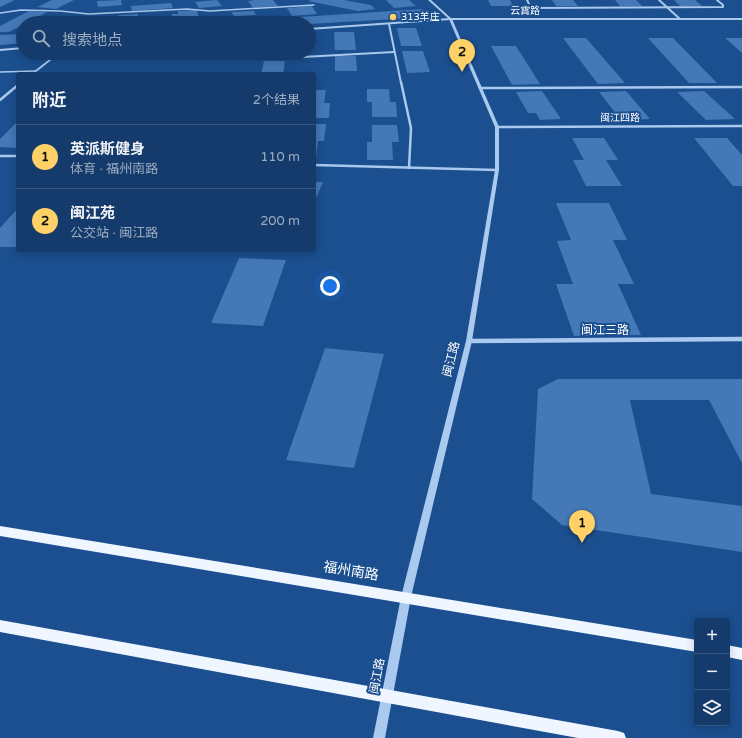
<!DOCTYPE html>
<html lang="zh">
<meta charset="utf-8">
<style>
body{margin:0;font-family:"Varela Round","Noto Sans SC",sans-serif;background:#214673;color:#f1f3f6}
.controls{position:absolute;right:12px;bottom:12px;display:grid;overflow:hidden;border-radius:4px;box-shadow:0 2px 10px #0003}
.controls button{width:36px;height:36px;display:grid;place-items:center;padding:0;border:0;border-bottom:1px solid #33557e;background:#143b6b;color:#f1f3f6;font:20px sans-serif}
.you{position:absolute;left:330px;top:286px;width:14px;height:14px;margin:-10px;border:3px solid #fff;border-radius:50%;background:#1a73e8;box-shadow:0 0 0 6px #1a73e833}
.badge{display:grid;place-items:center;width:26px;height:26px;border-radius:50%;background:#ffd166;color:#111;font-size:13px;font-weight:700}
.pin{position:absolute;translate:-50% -33px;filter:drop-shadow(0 1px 2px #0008)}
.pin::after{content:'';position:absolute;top:21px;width:14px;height:12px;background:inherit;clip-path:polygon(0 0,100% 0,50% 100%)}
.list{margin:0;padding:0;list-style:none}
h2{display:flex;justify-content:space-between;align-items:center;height:52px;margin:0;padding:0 16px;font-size:17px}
h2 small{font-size:13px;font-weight:400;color:#9dadc1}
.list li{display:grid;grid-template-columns:26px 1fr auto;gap:12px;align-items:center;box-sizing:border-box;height:64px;padding:0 16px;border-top:1px solid #33557e}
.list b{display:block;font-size:15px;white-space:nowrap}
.list p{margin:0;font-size:13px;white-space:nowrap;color:#9dadc1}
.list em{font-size:13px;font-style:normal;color:#9dadc1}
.icon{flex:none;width:22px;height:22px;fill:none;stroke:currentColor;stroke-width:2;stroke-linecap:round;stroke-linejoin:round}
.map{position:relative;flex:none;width:742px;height:738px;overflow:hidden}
.search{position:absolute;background:#143b6b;box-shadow:0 2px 10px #0003;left:16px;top:16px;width:300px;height:44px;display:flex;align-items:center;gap:10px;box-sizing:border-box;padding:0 14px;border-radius:22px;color:#9dadc1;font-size:15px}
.panel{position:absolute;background:#143b6b;box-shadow:0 2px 10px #0003;left:16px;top:72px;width:300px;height:180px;border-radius:4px}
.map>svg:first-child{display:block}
</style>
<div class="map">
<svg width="742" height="738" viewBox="0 0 742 738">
<rect width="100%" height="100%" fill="#1b4f8f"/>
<g fill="#4478b7">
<path d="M0,0H15L0,7Z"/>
<path d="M52,0H74L56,9L37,7Z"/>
<path d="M121,0L122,5L98,7L97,1Z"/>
<path d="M217,0L222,6L199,8L195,2Z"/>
<path d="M255,0H273L278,6L253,8L248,1Z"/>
<path d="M311,0H344L371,5L375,9L358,11L308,1Z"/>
<path d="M386,0H409L416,6L394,8Z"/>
<path d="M488,0H510L513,6H491Z"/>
<path d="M552,0H573L578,6H556Z"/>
<path d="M615,0H636L642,6H620Z"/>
<path d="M674,0H695L702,6H680Z"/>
<path d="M171,3L173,8L132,11L131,6Z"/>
<path d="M312,6L317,14L292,16L287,8Z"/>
<path d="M423,9L430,17L309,24V23H209Z"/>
<path d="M197,10L199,21L180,22V19L173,20L172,14H178V11Z"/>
<path d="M29,11L47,12L27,23H23V25L9,32H0V26Z"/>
<path d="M254,11L256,15L234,16L231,12Z"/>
<path d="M138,14V23H113L114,18H118L119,15Z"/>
<path d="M80,18V23H56L57,19Z"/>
<path d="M397,28H416L422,46H401Z"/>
<path d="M334,32H354L356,50H335Z"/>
<path d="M23,34V43L0,45V35Z"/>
<path d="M563,38H586L625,83L598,84Z"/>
<path d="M648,38H673L717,83H689Z"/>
<path d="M725,38H742V53Z"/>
<path d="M491,46H516L540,84L512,85Z"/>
<path d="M402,51H423L430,72L407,73Z"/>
<rect x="265" y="53" width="21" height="2"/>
<path d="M335,56H356L357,71H335Z"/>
<path d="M264,61H285L283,74H261Z"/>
<path d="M367,89H389L390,102H396L397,117H372V102H367Z"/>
<path d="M314,90H326L324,103H330L329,118H314Z"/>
<path d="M542,91L561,119L540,120L536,113H528L516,92Z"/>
<path d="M626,91L650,119L621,120L599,92Z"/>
<path d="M704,91L735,119L706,120L677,92Z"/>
<path d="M18,121V148L0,147V139Z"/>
<path d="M314,124H326L324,141H318L316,158H314Z"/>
<path d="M372,125H397L399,142H392L393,160H367V142H372Z"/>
<path d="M572,138H604L618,160H606L622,186H586L573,160H584Z"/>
<path d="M694,138H727L742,155V186H733Z"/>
<path d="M314,182H323L314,203Z"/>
<path d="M556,203H609L627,240H613L634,284H618L641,335L574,336L556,284H573L557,241L571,240Z"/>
<path d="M18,208V247H0V228Z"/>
<path d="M239,258L286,260L263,326L211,323Z"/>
<path d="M325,348L384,354L354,468L286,460Z"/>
<path d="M558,379H742V463L709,400H630L651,494L742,506V552L562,525L532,499L538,389Z"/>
</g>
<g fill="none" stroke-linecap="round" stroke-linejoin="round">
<g stroke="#a9c9ee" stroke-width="1.5">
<path d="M0,13L21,10L60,11L89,14L187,9L210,11L314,5"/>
<path d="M0,72L35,71"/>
</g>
<g stroke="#a9c9ee" stroke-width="2">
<path d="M527,0L531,8L723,7V5L717,0"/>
<path d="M659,0L680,19"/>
<path d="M389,24L401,83"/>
<path d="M309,29L450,19H742"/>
<path d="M0,50L23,48"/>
<path d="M121,53L284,58L394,52"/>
<path d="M32,74L55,56L74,53"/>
</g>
<g stroke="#a9c9ee" stroke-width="2.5">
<path d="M401,82L411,128L409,168"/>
<path d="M480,88L742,87"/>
<path d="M0,100L18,85"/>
<path d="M497,127L742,126"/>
<path d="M0,156H18"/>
<path d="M314,165L497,170"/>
</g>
<path stroke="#a9c9ee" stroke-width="4.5" d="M469,341L742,339"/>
<path fill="#a9c9ee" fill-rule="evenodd" d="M428,0H431L452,19L499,127V170L472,341L411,597L385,738H373L401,597L466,341L495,170V127L449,19Z"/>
<g fill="#f0f6ff" fill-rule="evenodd">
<path d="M0,526L697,640V652L0,536Z"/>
<path d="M0,620L618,731L624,733L626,738H578L0,632Z"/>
<path d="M727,645L742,648V660L727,657Z"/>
</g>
</g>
<circle fill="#ffd166" stroke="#1b4f8f" stroke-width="1.5" cx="393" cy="17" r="4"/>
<g text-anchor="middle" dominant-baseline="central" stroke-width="4" stroke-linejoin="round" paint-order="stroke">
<g font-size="10" fill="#fff" stroke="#1b4f8f">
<text x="525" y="11">云霄路</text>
<text x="620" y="118">闽江四路</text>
</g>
<g font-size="10" fill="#fff" stroke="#1b4f8f" text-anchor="start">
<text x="401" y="17">313羊庄</text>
</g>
<g font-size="12" fill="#fff" stroke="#1b4f8f">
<text x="605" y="330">闽江三路</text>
<text transform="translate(451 359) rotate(-76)">闽江路</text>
<text transform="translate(377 676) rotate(-79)">闽江路</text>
</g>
<g font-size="14" fill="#fff" stroke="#1b4f8f">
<text transform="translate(351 571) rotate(9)">福州南路</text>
</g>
</g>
</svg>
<div class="controls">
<button>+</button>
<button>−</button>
<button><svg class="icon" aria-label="layers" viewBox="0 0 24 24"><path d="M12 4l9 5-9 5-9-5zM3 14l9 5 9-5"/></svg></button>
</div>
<div class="you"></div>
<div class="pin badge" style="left:582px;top:543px">1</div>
<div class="pin badge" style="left:462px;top:72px">2</div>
<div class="search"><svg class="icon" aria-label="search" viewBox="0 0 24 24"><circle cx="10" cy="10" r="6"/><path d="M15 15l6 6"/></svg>搜索地点</div>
<section class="panel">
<h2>附近<small>2个结果</small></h2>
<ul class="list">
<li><span class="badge">1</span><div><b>英派斯健身</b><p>体育 · 福州南路</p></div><em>110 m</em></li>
<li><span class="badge">2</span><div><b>闽江苑</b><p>公交站 · 闽江路</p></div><em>200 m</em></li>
</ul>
</section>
</div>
